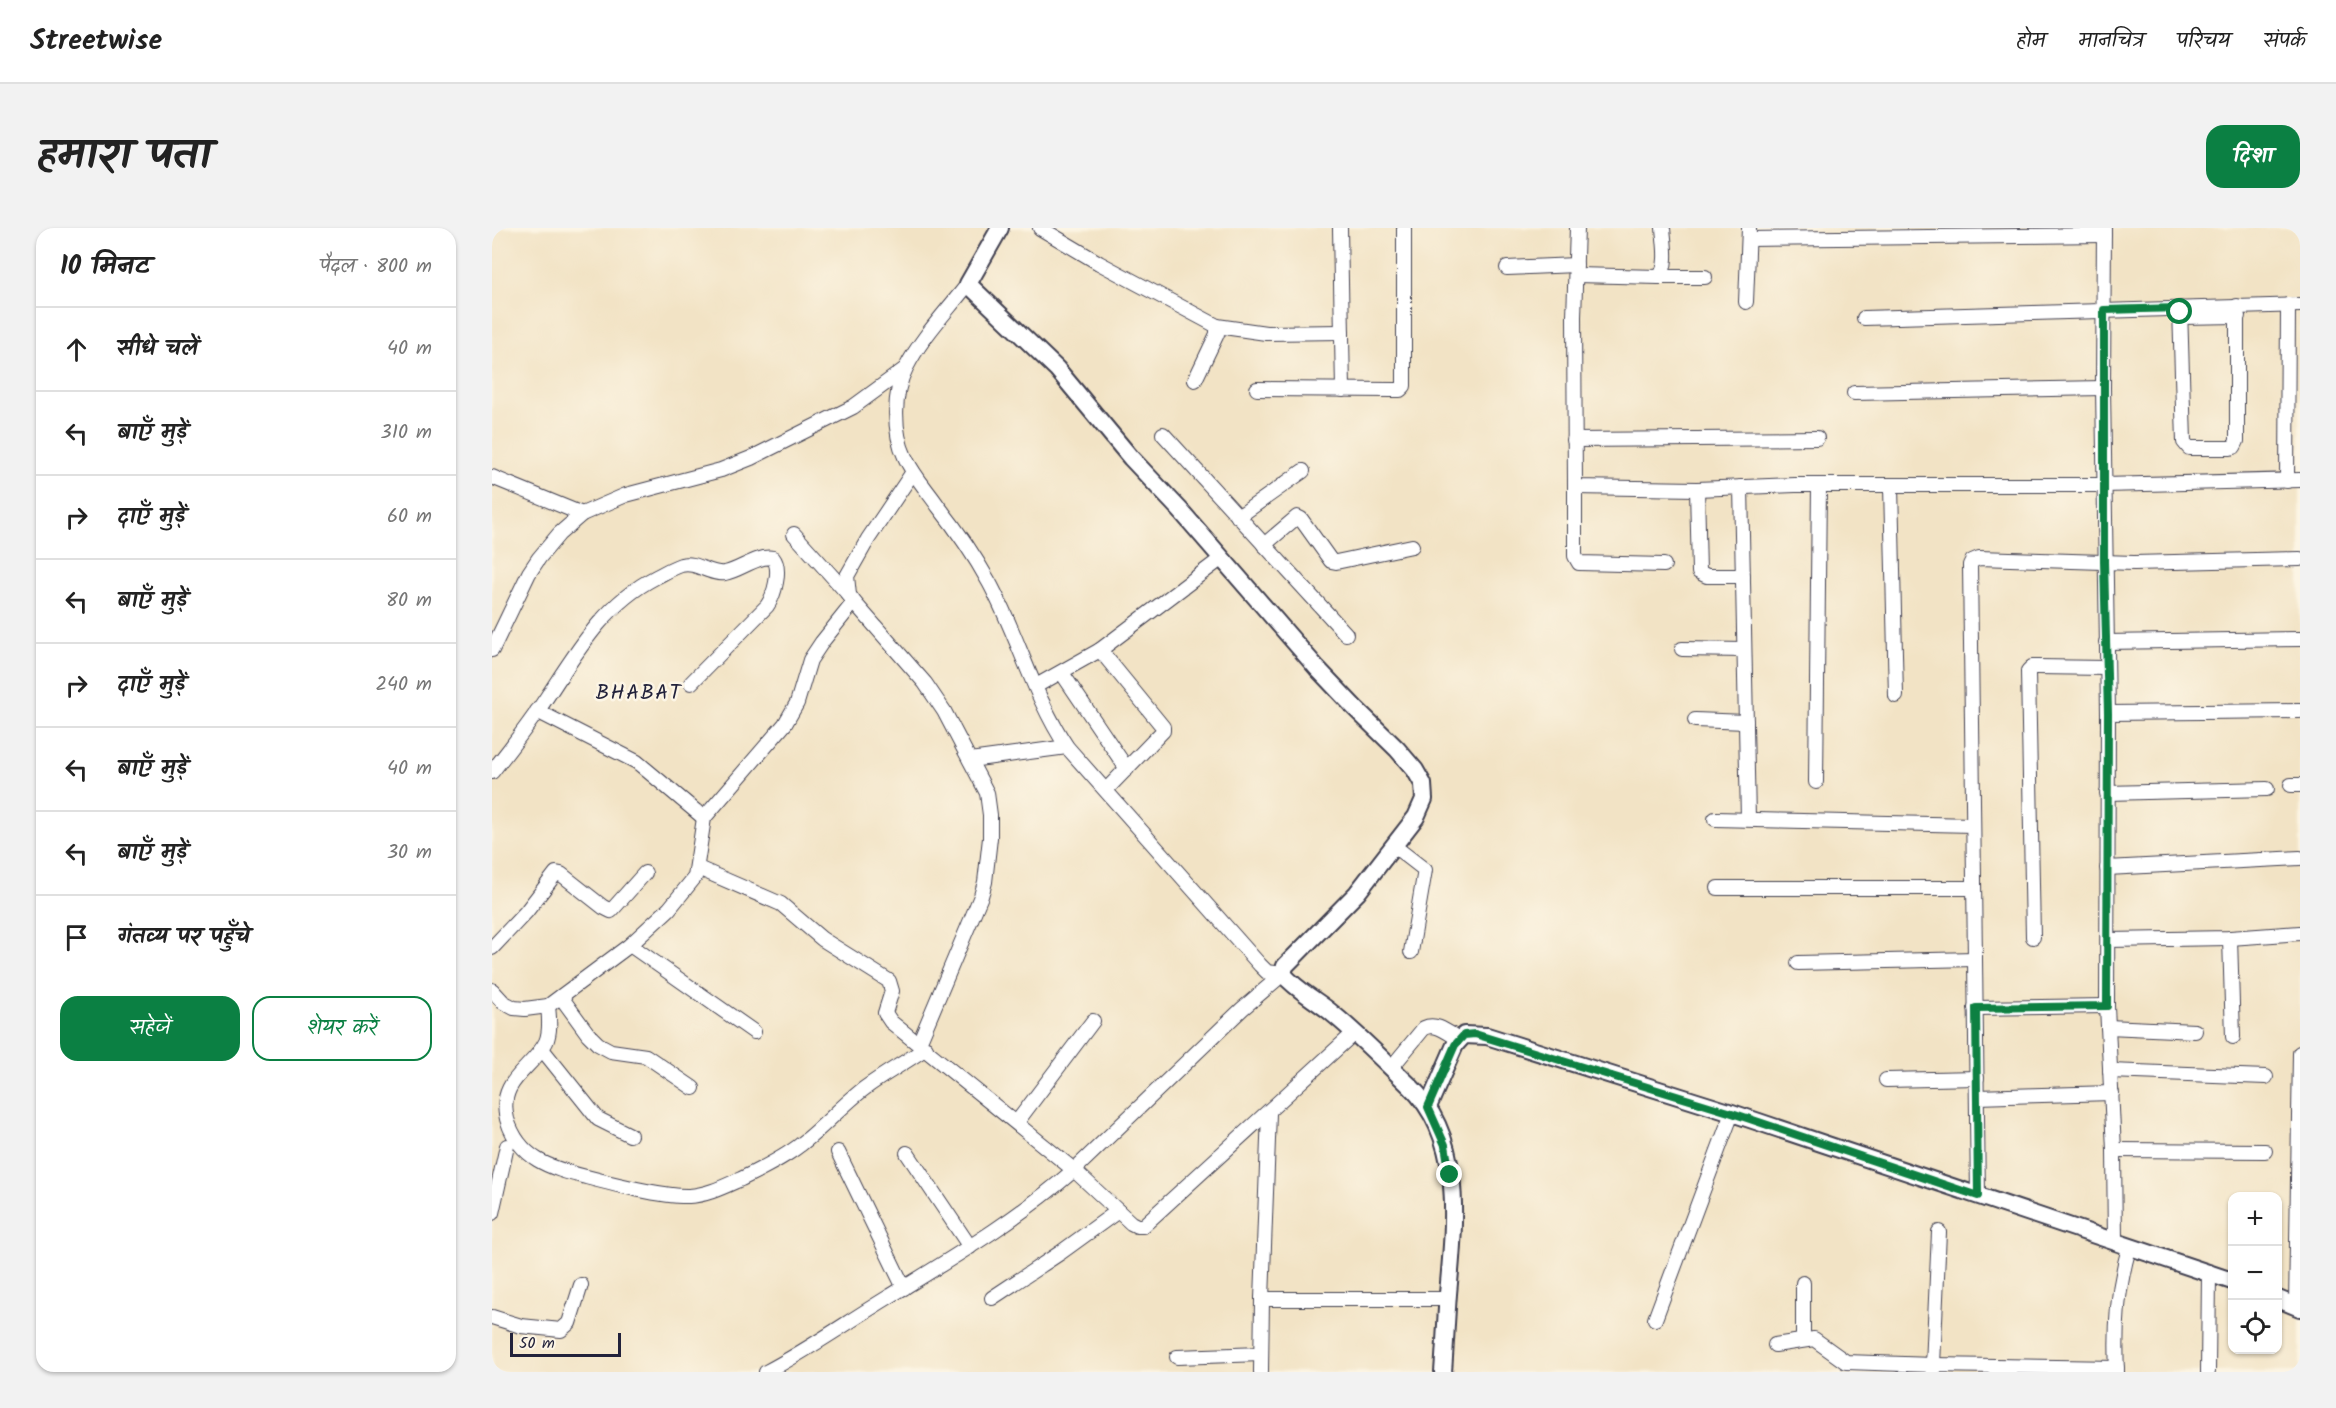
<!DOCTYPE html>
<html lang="hi">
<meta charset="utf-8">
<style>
body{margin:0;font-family:Kalam,"Playpen Sans Deva",sans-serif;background:#f2f2f2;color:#222}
.controls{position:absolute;right:18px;bottom:18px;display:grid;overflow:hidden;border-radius:12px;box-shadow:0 2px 4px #0004}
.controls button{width:54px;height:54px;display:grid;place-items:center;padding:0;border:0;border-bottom:2px solid #e0e0e0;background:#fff;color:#222;font:30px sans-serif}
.scale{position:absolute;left:18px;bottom:15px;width:111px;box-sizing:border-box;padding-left:6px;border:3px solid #22223b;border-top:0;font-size:16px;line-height:21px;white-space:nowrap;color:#22223b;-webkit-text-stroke:4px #fcf5e5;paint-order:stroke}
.stop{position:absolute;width:18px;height:18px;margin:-14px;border:4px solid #0b8043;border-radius:50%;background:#fff}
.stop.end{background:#0b8043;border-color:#fff;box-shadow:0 2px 6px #0008}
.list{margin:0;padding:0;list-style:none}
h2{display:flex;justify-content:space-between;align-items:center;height:78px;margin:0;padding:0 24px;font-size:26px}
h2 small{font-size:20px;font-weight:400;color:#767676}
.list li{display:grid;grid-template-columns:39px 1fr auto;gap:18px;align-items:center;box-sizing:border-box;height:84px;padding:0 24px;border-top:2px solid #e0e0e0}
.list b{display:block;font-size:22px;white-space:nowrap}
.list em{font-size:20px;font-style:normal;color:#767676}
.actions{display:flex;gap:12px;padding:18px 24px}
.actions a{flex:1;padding:14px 0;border:2px solid #0b8043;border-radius:18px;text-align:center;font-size:21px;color:#0b8043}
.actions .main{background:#0b8043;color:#fff}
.icon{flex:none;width:33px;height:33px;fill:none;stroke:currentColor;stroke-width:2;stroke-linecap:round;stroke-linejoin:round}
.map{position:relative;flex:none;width:1808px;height:1144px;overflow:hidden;border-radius:18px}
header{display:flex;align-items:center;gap:36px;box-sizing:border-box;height:84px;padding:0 30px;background:#fff;border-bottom:2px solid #e0e0e0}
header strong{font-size:28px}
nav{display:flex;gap:33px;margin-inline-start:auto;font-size:21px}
.intro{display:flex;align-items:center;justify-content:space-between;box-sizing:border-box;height:144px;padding:0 36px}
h1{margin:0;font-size:42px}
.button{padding:15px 27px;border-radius:18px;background:#0b8043;color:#fff;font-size:21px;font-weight:700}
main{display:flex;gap:36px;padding:0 36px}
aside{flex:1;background:#fff;border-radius:18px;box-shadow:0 2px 4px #0004}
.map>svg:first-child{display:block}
</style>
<header>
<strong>Streetwise</strong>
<nav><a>होम</a><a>मानचित्र</a><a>परिचय</a><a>संपर्क</a></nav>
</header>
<div class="intro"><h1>हमारा पता</h1><a class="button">दिशा</a></div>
<main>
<aside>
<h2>10 मिनट<small>पैदल · 800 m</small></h2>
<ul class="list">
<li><svg class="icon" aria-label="ahead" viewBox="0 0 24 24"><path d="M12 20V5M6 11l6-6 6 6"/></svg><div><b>सीधे चलें</b></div><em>40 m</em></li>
<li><svg class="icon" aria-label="left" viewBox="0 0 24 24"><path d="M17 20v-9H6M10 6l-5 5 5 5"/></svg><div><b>बाएँ मुड़ें</b></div><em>310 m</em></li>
<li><svg class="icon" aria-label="right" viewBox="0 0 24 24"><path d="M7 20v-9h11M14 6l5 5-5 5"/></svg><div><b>दाएँ मुड़ें</b></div><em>60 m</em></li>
<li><svg class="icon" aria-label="left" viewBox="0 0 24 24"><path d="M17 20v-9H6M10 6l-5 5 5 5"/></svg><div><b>बाएँ मुड़ें</b></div><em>80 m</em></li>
<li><svg class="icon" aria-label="right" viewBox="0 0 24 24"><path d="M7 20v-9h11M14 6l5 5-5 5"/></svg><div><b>दाएँ मुड़ें</b></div><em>240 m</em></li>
<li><svg class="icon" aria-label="left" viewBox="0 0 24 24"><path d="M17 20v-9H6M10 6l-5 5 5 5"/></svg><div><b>बाएँ मुड़ें</b></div><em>40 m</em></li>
<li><svg class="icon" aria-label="left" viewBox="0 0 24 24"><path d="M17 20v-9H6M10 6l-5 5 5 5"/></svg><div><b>बाएँ मुड़ें</b></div><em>30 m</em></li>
<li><svg class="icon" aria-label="arrive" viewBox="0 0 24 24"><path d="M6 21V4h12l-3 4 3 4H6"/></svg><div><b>गंतव्य पर पहुँचे</b></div></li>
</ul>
<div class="actions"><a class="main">सहेजें</a><a>शेयर करें</a></div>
</aside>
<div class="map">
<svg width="1808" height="1144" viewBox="0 0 1808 1144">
<rect width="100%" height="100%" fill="#fcf5e5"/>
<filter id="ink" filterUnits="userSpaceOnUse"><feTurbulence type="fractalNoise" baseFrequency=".0167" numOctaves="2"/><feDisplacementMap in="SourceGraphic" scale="12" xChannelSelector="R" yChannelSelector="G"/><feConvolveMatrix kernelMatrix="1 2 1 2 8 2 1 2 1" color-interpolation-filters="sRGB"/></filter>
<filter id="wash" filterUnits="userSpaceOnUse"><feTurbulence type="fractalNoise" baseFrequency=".008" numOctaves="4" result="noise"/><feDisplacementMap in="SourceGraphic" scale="24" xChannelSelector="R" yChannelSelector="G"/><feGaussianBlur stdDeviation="1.35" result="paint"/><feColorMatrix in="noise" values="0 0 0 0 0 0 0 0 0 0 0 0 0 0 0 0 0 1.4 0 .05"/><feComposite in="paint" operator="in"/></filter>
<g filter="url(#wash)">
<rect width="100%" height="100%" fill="#f2e3c5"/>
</g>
<g filter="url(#ink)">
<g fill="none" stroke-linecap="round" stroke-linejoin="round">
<defs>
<g id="minor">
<path d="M548,0L607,35L725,98V106L703,152"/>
<path d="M848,0L851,162"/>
<path d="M1085,0L1082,89L1083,259L1205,261L1303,257H1612L1808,252"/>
<path d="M1612,0L1611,160L1616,485"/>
<path d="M1257,11L1612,7"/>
<path d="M1015,40L1084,37"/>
<path d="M1084,47L1167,49C1177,38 1172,14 1171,0"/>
<path d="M1167,49H1213"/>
<path d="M476,56C455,83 429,110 414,140C401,165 401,204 413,229C421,247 435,262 446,278C465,302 482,327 497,354C526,407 541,468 575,519L768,737L775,744L791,746"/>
<path d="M1254,74L1257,0"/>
<path d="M1688,80L1692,214L1697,220H1738L1742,219L1745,213V78"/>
<path d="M1689,89L1746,88"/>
<path d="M1372,90L1808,77"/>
<path d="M725,98L774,105L850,104"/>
<path d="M765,161L901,162H908L912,158V0"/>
<path d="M1362,165L1611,160"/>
<path d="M671,206L854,406"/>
<path d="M1082,212L1325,210"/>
<path d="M421,244L376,311L355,348L357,367L362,374L433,455L452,483L495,565L498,587V610L493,654L489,668L427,815"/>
<path d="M0,249L90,286"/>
<path d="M1795,253L1796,77"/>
<path d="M1399,258L1404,468"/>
<path d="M1083,259V328L1087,335L1172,337"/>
<path d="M1249,259L1256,591"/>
<path d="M1205,261L1207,344L1215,348H1251"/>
<path d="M746,289L811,243"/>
<path d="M302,306L357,367"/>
<path d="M772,317L805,289L809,291L839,333L844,334L920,318"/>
<path d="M1614,414L1808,411"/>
<path d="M1190,421L1252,422"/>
<path d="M0,422L37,345L47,330L67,306L90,286L134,267L229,242L259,230L361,179L413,141"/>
<path d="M608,422L671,499V503L614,562"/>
<path d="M570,445L635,541"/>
<path d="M544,458L608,422L730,330"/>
<path d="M45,483L145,534L212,590"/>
<path d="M1203,492L1254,494"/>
<path d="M478,532L575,519"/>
<path d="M0,544C16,523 32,503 47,481C81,431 108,378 164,349C172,345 180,340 189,337C205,333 217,347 233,345C249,342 265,327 281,330C290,341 282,368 275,378L199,455"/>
<path d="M1324,554L1327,257"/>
<path d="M1799,557H1808"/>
<path d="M1615,565L1775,561"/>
<path d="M1223,591L1481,597"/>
<path d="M902,618L933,642L919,724"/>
<path d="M206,640L289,676L330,711L397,753L400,763L393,785L399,794L582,942L750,781L791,746"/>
<path d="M1615,640L1808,630"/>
<path d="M1226,660H1481"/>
<path d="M1541,709L1536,443L1540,439H1545L1615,440"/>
<path d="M1738,710L1741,809"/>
<path d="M1616,712L1738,710L1808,705"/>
<path d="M138,717L262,804"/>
<path d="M0,720L34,684L64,645L69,646L111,679L119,683L153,645"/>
<path d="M1306,735L1483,731"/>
<path d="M0,762L11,774L22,780L33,781L56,778L138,717L177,681L203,649L212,590L293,496L305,475L318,432L330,414L362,374"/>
<path d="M69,769L96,806L106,816L119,823L154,828L201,860"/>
<path d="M56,778C57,789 59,803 54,814C40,842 5,852 15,891C27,931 58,940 94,949C121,956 171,969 197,968C216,967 233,958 249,951C269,941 290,931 308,917C331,900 350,877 373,860C392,846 414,834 434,820"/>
<path d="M1483,780L1615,778"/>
<path d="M1616,799L1703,803"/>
<path d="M50,821L106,891L138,907"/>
<path d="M899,840L932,800C945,794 956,805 968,812"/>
<path d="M1618,843L1774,849"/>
<path d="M1394,852L1485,850"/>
<path d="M1485,869L1620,865"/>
<path d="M525,894L601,793"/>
<path d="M1622,922L1773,923"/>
<path d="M346,924L412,1060"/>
<path d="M415,925L478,1019"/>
<path d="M1486,968L1478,337L1480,333L1487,330L1642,335L1808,331"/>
<path d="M0,985L15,918"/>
<path d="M1623,1014L1622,922L1615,778L1616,485L1808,483"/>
<path d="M500,1070L568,1025L626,983"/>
<path d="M770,1071H956"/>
<path d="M1804,1078L1808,825"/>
<path d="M0,1089L29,1098L69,1102L77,1095L89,1057"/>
<path d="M1163,1091L1240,885"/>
<path d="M1311,1111V1055"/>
<path d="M1283,1117L1322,1111L1354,1134L1441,1137L1447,1004"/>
<path d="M685,1129L769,1126"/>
<path d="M274,1144C316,1122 354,1095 395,1070C460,1030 525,992 582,942L639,995L645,998H651L862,805"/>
<path d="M769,1144L770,1071L777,885"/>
<path d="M1441,1144V1137L1625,1140"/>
<path d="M1625,1144C1623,1101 1625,1062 1637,1020"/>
<path d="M1716,1144L1717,1044"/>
</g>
<g id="tertiary">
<path d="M508,0L476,56L565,141L639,230L688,282L825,440L863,480L905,521L923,542L931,556L932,571L924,589L865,665L793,738L791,746C805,763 825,772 841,786C868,808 893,834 918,858C973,911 962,997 956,1066C954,1092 953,1118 951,1144"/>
<path d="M936,879L963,817L972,807L995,808L1240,885L1740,1053"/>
<path d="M1786,1071L1808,1080"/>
</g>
</defs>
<use href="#minor" stroke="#413f50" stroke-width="16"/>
<use href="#tertiary" stroke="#413f50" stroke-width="20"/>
<use href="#minor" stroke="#fff" stroke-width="14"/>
<use href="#tertiary" stroke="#fff" stroke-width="16"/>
</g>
</g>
<g fill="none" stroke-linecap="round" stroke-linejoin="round" filter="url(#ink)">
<path stroke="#0b8043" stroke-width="8" d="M958,947L953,917L936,879L963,817L972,807L983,806L1240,885L1486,968L1484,780L1615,778L1616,485L1612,334V82L1688,80V84"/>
</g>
<g text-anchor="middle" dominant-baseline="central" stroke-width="5" stroke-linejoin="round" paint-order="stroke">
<g font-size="21" letter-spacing="1.5" fill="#22223b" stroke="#fcf5e5">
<text x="147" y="465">BHABAT</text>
</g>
</g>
</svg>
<div class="controls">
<button>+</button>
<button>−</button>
<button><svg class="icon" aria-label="locate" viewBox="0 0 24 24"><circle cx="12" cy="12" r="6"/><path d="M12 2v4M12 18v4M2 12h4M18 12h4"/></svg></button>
</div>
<div class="scale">50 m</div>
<div class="stop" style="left:1688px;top:84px"></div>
<div class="stop end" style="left:958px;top:947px"></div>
</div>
</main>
